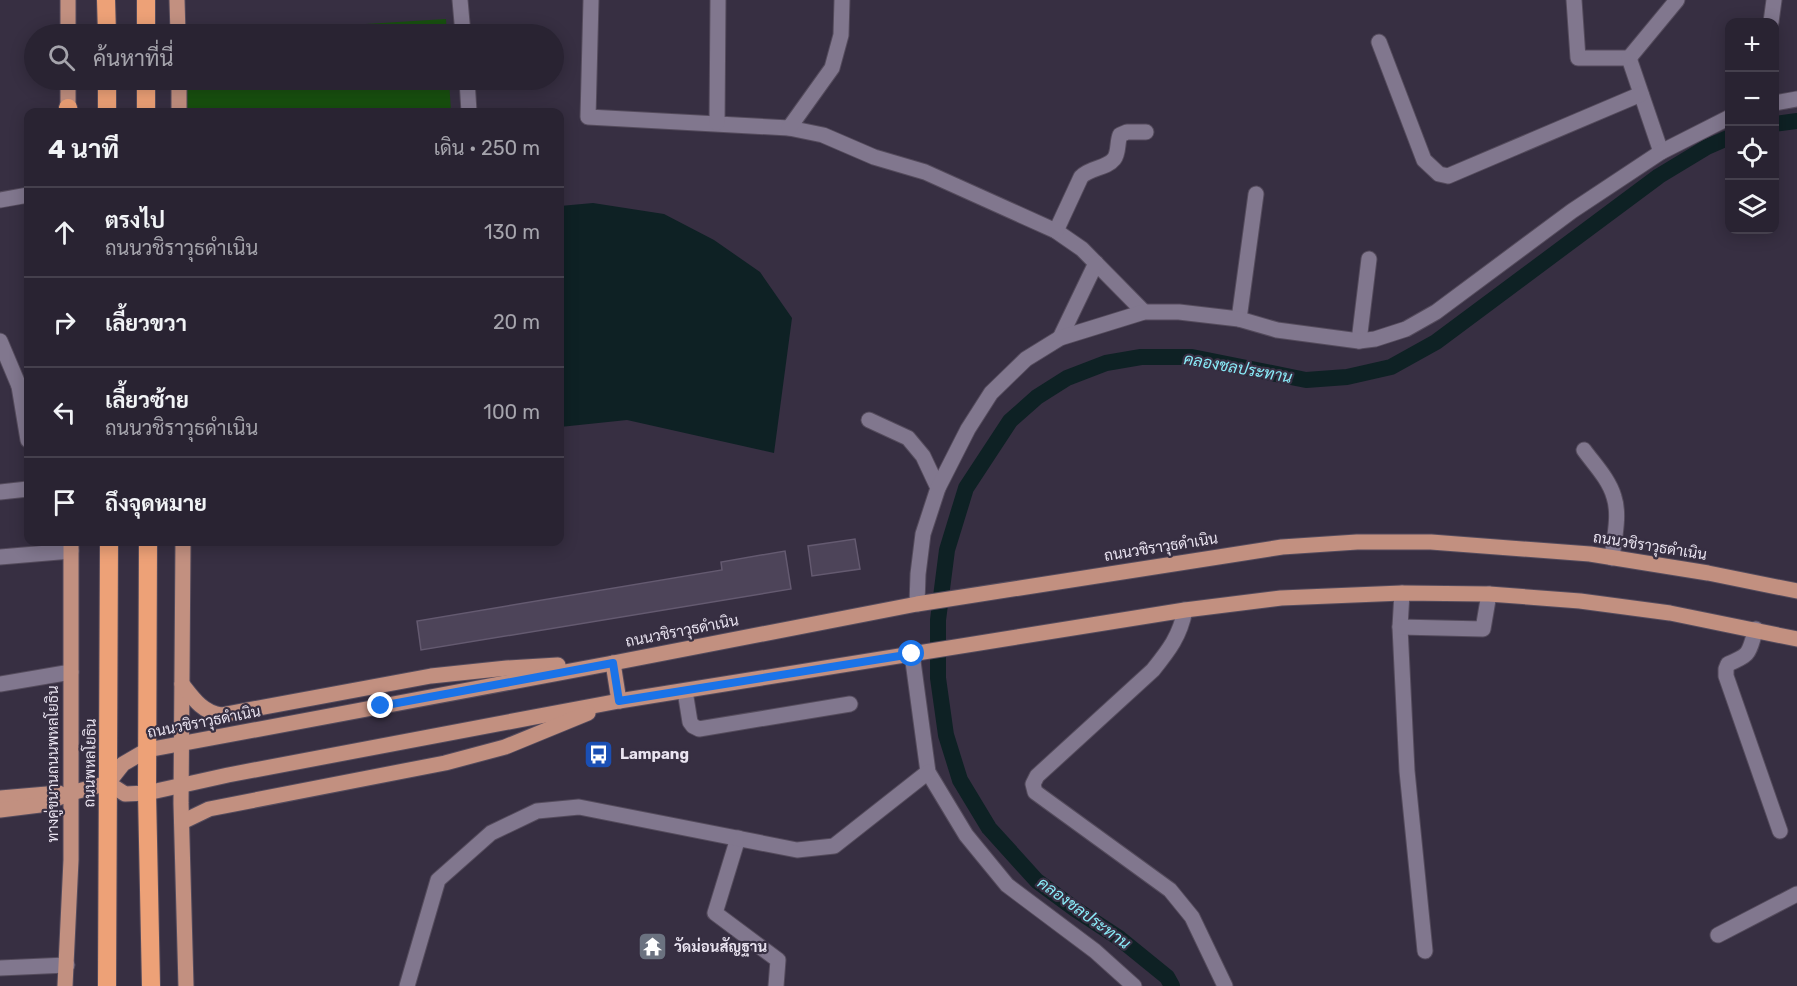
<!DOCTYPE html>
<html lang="th">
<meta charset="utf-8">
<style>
body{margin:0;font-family:Rubik,Sarabun,sans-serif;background:#352f3e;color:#f1f3f6}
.controls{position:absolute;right:18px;top:18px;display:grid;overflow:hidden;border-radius:12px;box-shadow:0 3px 15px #0003}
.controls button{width:54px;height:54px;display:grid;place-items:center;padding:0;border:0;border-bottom:2px solid #45404d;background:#292332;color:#f1f3f6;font:30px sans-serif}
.stop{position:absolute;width:18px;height:18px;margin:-14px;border:4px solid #1a73e8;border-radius:50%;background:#fff}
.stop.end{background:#1a73e8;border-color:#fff;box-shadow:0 2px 6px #0008}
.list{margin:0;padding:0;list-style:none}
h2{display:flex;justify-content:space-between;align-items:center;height:78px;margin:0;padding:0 24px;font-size:26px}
h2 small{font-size:20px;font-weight:400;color:#a5a4ac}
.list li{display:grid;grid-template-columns:39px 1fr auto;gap:18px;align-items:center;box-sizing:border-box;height:90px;padding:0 24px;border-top:2px solid #45404d}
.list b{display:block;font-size:22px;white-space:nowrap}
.list p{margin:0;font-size:20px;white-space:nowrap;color:#a5a4ac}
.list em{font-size:20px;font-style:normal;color:#a5a4ac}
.icon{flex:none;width:33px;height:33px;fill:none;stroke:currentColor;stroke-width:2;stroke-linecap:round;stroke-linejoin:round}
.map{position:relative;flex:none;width:1797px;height:986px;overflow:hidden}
.search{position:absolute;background:#292332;box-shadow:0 3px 15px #0003;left:24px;top:24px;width:540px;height:66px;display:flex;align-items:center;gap:15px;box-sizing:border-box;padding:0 21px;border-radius:33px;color:#a5a4ac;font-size:22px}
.panel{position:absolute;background:#292332;box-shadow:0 3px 15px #0003;left:24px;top:108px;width:540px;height:438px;border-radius:12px}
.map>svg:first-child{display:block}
</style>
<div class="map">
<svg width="1797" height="986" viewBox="0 0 1797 986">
<rect width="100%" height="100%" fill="#372f42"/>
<g fill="#18500f">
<path d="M446,19L447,34H204Z"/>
<path d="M179,80H449L451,112H180Z"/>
</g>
<path fill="#0e2124" d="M593,203L664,214L714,240L760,272L792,318L774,453L627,420L560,427V206Z"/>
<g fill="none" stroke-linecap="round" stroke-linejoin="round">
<g stroke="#0e2124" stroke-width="16">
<path d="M1774,124L1797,121"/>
<path d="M1172,986L1167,977L1119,938L1075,909L1037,881L989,828L960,780L946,735L938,678V620L947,550L966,488L1010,421L1037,397L1067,378L1106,363L1141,357H1192L1306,380L1347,377L1391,367L1436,342L1659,176L1707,147L1730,137"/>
</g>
</g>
<g fill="#4d4459" stroke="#645a70" stroke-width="1.5">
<path d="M855,539L860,569L812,576L808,546Z"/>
<path d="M785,551L791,589L421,650L417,621L722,570L721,562Z"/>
</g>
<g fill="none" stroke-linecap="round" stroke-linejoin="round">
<defs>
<g id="minor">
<path d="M460,0L463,34"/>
<path d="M591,0L588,117L789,128L823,135L874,157L925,172L1056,231L1082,249L1144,312"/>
<path d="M1574,0L1578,58H1629L1661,152"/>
<path d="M1771,22L1774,0"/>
<path d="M1379,42L1424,160L1439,174L1448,176L1641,94"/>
<path d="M1629,58L1677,0"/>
<path d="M467,80L469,112"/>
<path d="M1774,103L1797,99"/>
<path d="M717,123L718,0"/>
<path d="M789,128L832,68L841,35L842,0"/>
<path d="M0,200L28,195"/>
<path d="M1056,231L1081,177C1090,167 1106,169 1114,159C1119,153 1117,142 1120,135L1127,132H1146"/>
<path d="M1239,319L1256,194"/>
<path d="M1060,338L1096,263"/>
<path d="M0,341L19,386L28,387"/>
<path d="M1359,341L1369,259"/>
<path d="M19,386L28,440"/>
<path d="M869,420L908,438L923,456L938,488"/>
<path d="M1584,450C1594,464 1609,479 1614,497C1620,515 1614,539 1612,558"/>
<path d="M0,492L28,489"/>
<path d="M0,557L71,551"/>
<path d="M1402,593L1400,627L1407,771L1425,951"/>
<path d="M917,604L918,574L923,534L938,488L968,429L991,393L1026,359L1060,338L1144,312H1179L1239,319L1277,330L1359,341L1375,339L1406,329L1436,312L1572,211L1661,152L1730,117"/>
<path d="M1185,610C1180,636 1169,650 1153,670L1037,776L1033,784L1035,792L1170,890L1192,917L1225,986"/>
<path d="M1400,627L1483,629L1489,594"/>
<path d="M1756,629C1748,653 1752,654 1728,664L1726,669V676L1780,831"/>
<path d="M912,654L928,772L966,835L1007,885L1095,951L1134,986"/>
<path d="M0,684L71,672"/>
<path d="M685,691L690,722L693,726L699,729L850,704"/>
<path d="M738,838L715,913L778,960L776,986"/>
<path d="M1718,935L1797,894"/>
<path d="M0,968L67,965"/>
<path d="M407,986L438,880L491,833L537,811L579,807L797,850L834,846L928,772"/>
</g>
<g id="major">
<path d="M177,0L178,34"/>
<path d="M68,34V0"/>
<path d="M179,80V112"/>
<path d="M68,112V80"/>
<path d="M183,542L181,803L186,986"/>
<path d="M613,663L619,701"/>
<path d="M182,684C193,698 202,712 221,715L431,676L507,668L558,665"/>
<path d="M108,783L123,764L147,750L613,663L917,604L1282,547L1357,542H1431L1590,554L1708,573L1797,591"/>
<path d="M108,783L125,794L147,793L228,775L619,701L1185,610L1281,598L1402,593L1489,594L1580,601L1670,613L1797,639"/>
<path d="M0,798L59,793"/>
<path d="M0,810L40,805L71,793L108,783"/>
<path d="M182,822L209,809L445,763L505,747L588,713"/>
<path d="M65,986L71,860V542"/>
</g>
<g id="highway">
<path d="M106,0L107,34"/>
<path d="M146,0V34"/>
<path d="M107,80V112"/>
<path d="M146,80V112"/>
<path d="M68,108L69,112"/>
<path d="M148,542L147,793L151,986"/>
<path d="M107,986L109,542"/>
</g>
</defs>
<use href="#minor" stroke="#544b5c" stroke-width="17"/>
<use href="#major" stroke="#544b5c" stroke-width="17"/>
<use href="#highway" stroke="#544b5c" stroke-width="20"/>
<use href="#minor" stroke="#81778e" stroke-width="15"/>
<use href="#major" stroke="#c29080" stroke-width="15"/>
<use href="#highway" stroke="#eda177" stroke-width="18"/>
</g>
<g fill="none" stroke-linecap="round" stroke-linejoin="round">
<path stroke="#1a73e8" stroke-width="8" d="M381,706L613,663L619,701L912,654"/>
</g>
<defs>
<symbol id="bus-square" viewBox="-11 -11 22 22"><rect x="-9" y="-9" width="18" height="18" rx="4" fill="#1a4fb4" stroke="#372f42"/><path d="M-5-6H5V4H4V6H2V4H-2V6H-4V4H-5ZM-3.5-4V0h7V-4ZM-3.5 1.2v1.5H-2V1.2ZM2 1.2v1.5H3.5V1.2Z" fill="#fff"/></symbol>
<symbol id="temple-square" viewBox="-11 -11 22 22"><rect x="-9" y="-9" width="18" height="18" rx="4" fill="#6b7280" stroke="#372f42"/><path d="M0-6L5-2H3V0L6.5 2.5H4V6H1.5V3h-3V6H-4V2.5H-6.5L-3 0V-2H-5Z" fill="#fff"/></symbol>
</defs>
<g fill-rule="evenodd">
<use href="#bus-square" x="582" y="738" width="33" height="33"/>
<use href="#temple-square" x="636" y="930" width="33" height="33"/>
</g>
<g text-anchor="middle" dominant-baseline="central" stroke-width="4.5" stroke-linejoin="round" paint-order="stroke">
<g font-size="15" fill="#e9e3f0" stroke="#372f42">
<text transform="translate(1650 546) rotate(9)">ถนนวชิราวุธดำเนิน</text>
<text transform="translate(1161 547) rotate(-9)">ถนนวชิราวุธดำเนิน</text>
<text transform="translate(682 631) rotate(-11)">ถนนวชิราวุธดำเนิน</text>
<text transform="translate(204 722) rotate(-11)">ถนนวชิราวุธดำเนิน</text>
<text transform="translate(90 763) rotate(-89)">ถนนพหลโยธิน</text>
<text transform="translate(53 764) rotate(-90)">ทางคู่ขนานถนนพหลโยธิน</text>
</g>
<g font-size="15" font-weight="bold" fill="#e9e3f0" stroke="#372f42" text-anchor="start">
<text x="620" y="754">Lampang</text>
<text x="674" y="947">วัดม่อนสัญฐาน</text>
</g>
<g font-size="16" font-style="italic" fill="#8aecf9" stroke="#372f42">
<text transform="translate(1238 368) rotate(10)">คลองชลประทาน</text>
<text transform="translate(1084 913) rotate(36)">คลองชลประทาน</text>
</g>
</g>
</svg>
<div class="controls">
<button>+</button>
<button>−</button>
<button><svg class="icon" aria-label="locate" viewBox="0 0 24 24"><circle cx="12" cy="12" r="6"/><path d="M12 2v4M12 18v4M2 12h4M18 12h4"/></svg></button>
<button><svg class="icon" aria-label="layers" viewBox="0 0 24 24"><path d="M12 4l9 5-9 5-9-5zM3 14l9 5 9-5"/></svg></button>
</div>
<div class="stop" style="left:912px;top:654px"></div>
<div class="stop end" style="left:381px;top:706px"></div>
<div class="search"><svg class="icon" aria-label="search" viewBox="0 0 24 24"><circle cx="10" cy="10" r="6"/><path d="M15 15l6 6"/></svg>ค้นหาที่นี่</div>
<section class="panel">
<h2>4 นาที<small>เดิน · 250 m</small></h2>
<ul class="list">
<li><svg class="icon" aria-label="ahead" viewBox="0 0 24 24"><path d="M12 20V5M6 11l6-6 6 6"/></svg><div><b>ตรงไป</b><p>ถนนวชิราวุธดำเนิน</p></div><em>130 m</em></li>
<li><svg class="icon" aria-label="right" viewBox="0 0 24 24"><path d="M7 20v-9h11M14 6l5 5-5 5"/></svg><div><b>เลี้ยวขวา</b></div><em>20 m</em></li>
<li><svg class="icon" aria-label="left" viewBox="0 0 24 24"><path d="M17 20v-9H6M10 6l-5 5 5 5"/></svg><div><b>เลี้ยวซ้าย</b><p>ถนนวชิราวุธดำเนิน</p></div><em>100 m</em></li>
<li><svg class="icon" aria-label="arrive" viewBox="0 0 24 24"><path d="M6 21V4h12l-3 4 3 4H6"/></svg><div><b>ถึงจุดหมาย</b></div></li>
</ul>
</section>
</div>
